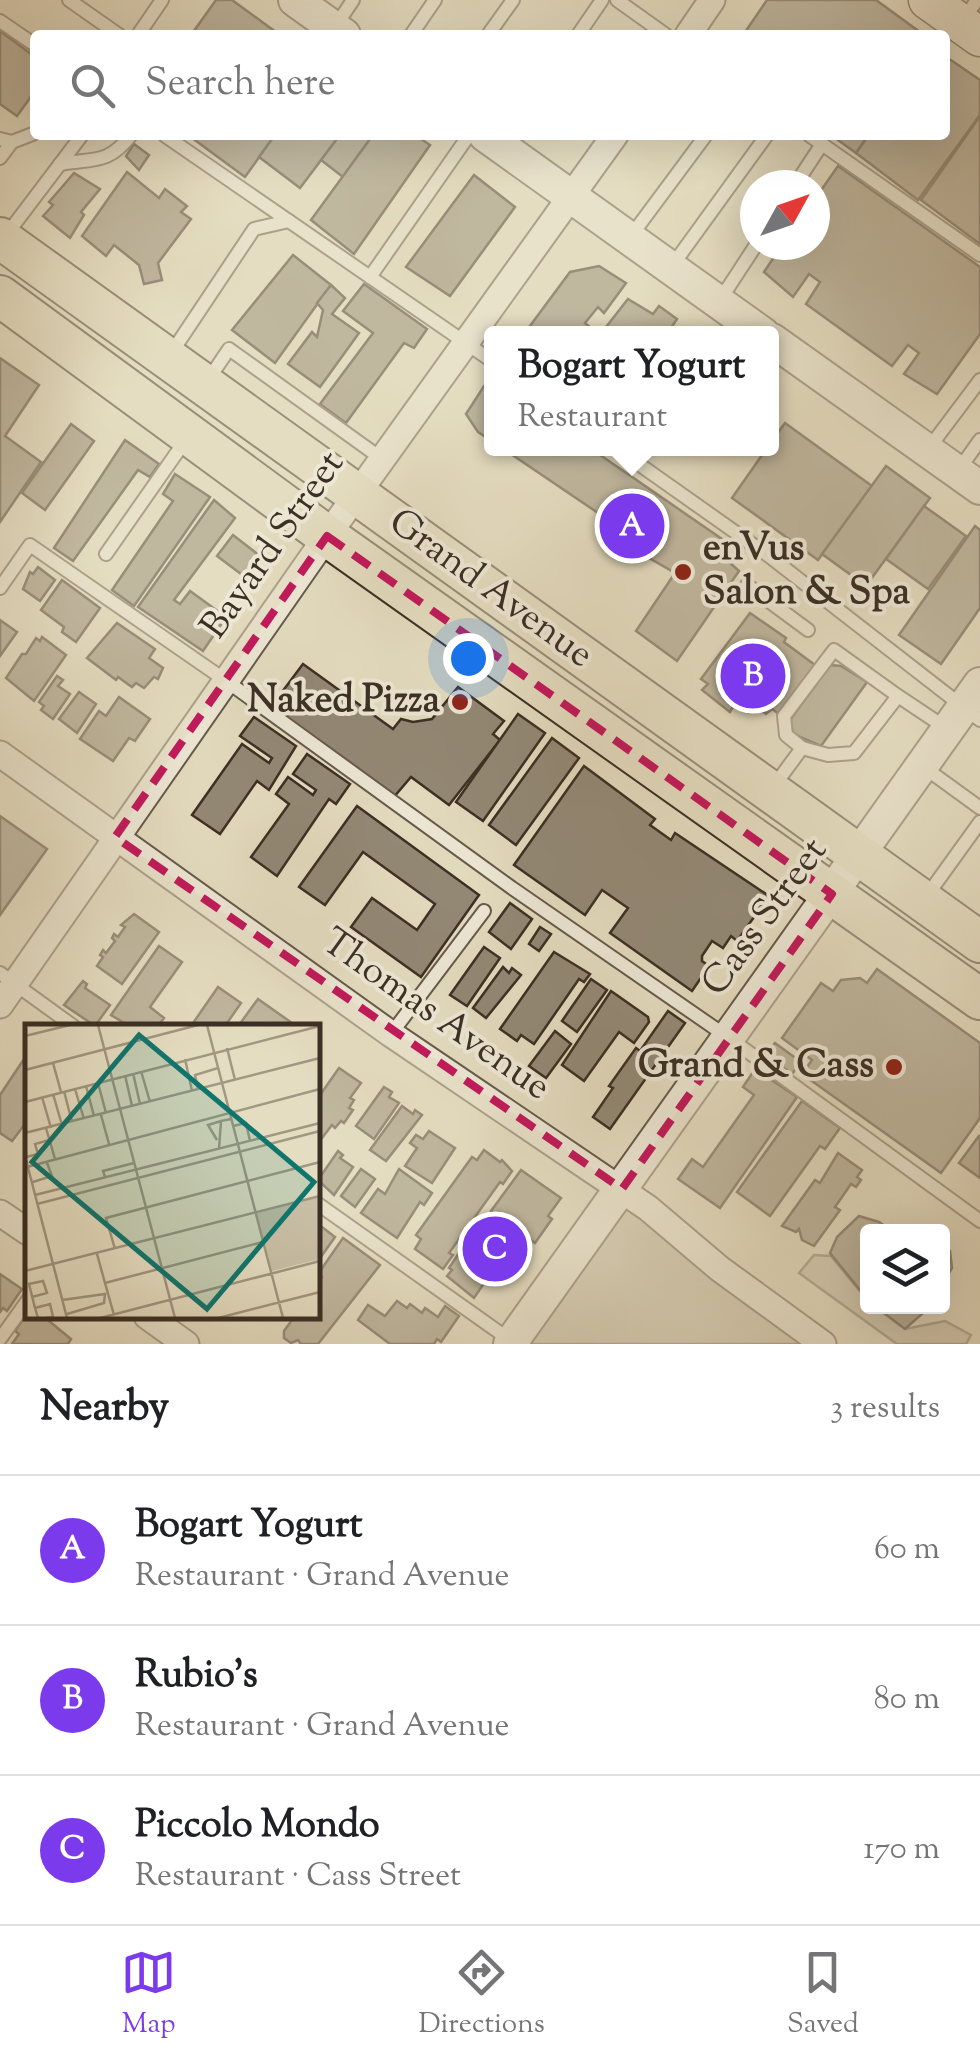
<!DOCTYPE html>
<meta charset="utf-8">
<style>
body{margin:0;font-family:"Sorts Mill Goudy",serif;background:#f2f2f2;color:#202124}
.controls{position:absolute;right:30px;bottom:30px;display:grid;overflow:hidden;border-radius:10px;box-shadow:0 10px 40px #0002}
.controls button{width:90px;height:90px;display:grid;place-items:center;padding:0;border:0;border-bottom:2px solid #e0e0e0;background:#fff;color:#202124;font:50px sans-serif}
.compass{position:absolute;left:740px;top:170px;width:90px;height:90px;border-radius:50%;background:#fff;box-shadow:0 10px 40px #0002;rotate:50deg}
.you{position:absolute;left:468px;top:658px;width:35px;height:35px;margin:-25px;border:8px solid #fff;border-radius:50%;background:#1a73e8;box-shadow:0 0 0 15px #1a73e833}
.badge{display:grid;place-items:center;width:65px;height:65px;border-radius:50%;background:#7c3aed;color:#fff;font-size:32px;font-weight:700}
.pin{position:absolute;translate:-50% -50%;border:5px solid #fff;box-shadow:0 2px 10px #0006}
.popup{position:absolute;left:484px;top:326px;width:295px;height:130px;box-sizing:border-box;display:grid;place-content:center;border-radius:10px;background:#fff;filter:drop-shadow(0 2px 8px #0005);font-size:32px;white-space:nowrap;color:#757577}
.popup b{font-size:38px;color:#202124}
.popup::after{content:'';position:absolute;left:50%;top:100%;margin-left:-20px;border:20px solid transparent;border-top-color:#fff}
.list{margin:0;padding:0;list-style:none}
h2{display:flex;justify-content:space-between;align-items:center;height:130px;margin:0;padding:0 40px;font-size:42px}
h2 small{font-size:32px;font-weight:400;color:#757577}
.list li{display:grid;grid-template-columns:65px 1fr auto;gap:30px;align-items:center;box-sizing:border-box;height:150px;padding:0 40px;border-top:2px solid #e0e0e0}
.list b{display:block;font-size:38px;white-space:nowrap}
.list p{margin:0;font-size:32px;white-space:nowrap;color:#757577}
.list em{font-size:32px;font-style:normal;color:#757577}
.icon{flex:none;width:55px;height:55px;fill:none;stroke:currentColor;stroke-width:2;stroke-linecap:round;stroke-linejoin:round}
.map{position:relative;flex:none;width:980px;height:1344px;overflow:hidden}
.search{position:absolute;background:#fff;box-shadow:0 10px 40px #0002;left:30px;right:30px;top:30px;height:110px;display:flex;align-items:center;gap:25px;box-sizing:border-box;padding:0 35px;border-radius:10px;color:#757577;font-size:38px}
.sheet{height:580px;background:#fff}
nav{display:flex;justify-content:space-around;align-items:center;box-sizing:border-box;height:140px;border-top:2px solid #e0e0e0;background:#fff;font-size:28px;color:#757577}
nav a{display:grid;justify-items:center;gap:5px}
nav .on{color:#7c3aed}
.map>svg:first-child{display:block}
</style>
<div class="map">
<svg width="980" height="1344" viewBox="0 0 980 1344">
<rect width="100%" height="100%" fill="#e5ddc1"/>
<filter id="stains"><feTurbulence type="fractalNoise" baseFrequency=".002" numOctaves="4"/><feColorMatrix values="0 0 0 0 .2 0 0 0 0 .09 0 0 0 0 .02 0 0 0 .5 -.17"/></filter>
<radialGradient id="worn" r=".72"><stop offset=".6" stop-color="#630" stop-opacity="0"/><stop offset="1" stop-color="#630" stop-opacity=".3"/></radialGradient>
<g fill="#c8bfa6" stroke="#827765" stroke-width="2.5">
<path d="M623,1202L819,1344H523Z"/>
<path d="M814,1255L831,1256L867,1300L868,1306L875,1307L905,1329L945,1321L971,1335L966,1344H897L799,1273Z"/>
</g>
<g fill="#938976" stroke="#3b2f24" stroke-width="2.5">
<path d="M216,0H232L280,35H191Z"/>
<path d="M767,0H876L924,35H743Z"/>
<path d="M0,31L35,57V91L17,116L0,104Z"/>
<path d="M945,56L980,80V115L918,200L856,153L869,135H945Z"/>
<path d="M980,116V244L921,200Z"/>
<path d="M188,135H275L245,177Z"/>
<path d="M275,135H340L300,188L259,157Z"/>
<path d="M340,135H373L343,177L321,160Z"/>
<path d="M373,135H415L430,145L354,254L311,220Z"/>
<path d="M831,135H868L856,153Z"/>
<path d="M134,144L149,155L139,170L126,156Z"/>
<path d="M838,166L980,267V334L937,394L904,374L919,353L908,345L892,366L806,304L820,282L809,274L793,297L764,272L782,245H815V199Z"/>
<path d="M127,172L159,198L165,189L187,206L181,212L191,219L158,263L162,280L144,284L139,265L114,245L106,256L82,236Z"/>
<path d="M74,173L100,189L81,212L84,215L70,238L43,216L53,205L49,202Z"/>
<path d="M474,175L515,207L450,296L406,267Z"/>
<path d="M293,255L331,285L275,363L232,330Z"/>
<path d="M599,266L626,283L604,313L598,307L585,323L593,330L590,334H524L570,272Z"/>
<path d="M364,284L427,329L414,348L404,343L346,423L320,404L373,333L343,311Z"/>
<path d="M331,285L345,298L332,314L359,333L320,387L288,364L312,332L317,337L323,310L317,303Z"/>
<path d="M628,299L653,314L659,306L677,319L667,334H610L606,327Z"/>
<path d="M0,358L39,385L5,436L41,462L0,522Z"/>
<path d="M484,386L492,387V441L478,432L466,414Z"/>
<path d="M785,423L872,486L818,560L732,498L767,448H772V441Z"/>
<path d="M71,424L94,441L45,510L22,493Z"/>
<path d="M125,440L159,464L150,477L138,470L73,561L54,548Z"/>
<path d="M502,448H590L738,550L729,562L739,571L677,661L636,631L675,573L644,555L635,538Z"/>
<path d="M886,466L930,498L866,586L822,554Z"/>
<path d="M175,474L210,497L134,606L112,590L173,501L163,494Z"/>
<path d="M214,500L235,518L174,600L180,604L190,591L226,617L203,651L138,607Z"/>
<path d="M924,506L966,536L928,589L886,559Z"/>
<path d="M975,526L980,530V608L941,664L899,635Z"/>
<path d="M233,535L264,559L249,580L217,556Z"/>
<path d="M38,567L55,580L40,601L23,589L30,572L33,574Z"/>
<path d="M62,580L100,608L76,642L62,632L64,627L41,610Z"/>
<path d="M750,613L786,638L784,642L815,665L779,714L772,709L766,714L752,703L748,712L735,703L730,712L702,690L708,684L701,679Z"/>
<path d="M0,620L17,632L0,656Z"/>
<path d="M117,623L155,649L149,658L163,668L158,679L154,677L144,688L136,683L132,687L118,677L116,680L87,658Z"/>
<path d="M42,637L66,655L34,701L6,678L22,654H26L36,638L40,641Z"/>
<path d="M303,664L393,729L401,719L413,722L432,719L458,687L504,721L493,734L500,740L449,805L411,777L393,798L270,708Z"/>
<path d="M830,665L841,666L867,682L821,746L793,734L790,720Z"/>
<path d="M57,676L63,680L58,686L70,694L53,719L41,710L44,706L39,702Z"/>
<path d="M79,692L96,704L77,733L59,719Z"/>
<path d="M119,697L150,719L135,741L129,738L113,761L80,739L99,711L106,716Z"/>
<path d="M518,714L545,733L483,821L456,802Z"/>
<path d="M254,717L296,746L269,790L257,781L220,834L192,815L242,744L269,763L272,758L240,736Z"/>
<path d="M552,738L579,758L516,845L489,825Z"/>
<path d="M307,754L350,784L336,804L329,799L277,876L251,857L289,804L276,794L288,777L313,795L316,790L293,774Z"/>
<path d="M584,766L655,819L650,825L671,840L675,833L769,896L737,941L731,936L723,948L712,941L702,956V961L709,966L692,991L610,933L628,908L602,890L585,915L514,865Z"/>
<path d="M357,806L479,895L421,977L351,927L372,898L417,930L435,904L363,852L325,905L299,887Z"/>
<path d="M0,816L47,849L0,915Z"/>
<path d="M510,903L532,919L511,949L489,932Z"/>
<path d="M134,914L159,932L122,984L97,966L103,957L100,955L103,950L106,953L115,941L112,938L114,934L118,937L125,927L121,925Z"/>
<path d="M540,927L551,934L539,951L529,944Z"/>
<path d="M159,946L182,962L150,1007L164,1018L158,1026H129L111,1015Z"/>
<path d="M484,947L500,958L467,1006L450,995Z"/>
<path d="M554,952L590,974L584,982L579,979L534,1044L521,1035L517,1041L500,1029Z"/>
<path d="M503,967L509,973L512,968L521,975L486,1018L473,1008Z"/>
<path d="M877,969L980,1043V1118L941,1173L802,1074L812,1060L782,1038L821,983L833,991L841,980L860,978L867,983Z"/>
<path d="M591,979L607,990L577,1032L562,1021Z"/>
<path d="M83,981L87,984L85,988L110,1005L95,1026L64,1005Z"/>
<path d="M218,987L241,1003L225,1026H191Z"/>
<path d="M611,991L648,1017L649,1022L634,1043L619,1032L584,1081L562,1065Z"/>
<path d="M258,999L292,1023L290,1026L239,1025Z"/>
<path d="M668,1011L685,1023L610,1129L593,1117L613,1088L609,1086L636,1048L640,1051Z"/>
<path d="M555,1031L571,1044L546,1078L529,1066Z"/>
<path d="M775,1043L801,1062L792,1074L766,1055Z"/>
<path d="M28,1053V1120L12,1141L0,1133V1095Z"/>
<path d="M339,1068L361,1083L350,1098L354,1100L349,1108L353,1110L344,1123L341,1121L335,1128L332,1125L322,1138L318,1135V1098Z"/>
<path d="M755,1069L797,1097L720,1208L678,1179L692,1159L703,1167L754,1095L743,1087Z"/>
<path d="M384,1087L392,1092L389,1097L399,1103L374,1139L356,1126Z"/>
<path d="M802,1101L840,1128L825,1149L820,1146L770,1216L737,1192Z"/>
<path d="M402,1106L413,1114L415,1110L422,1115L386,1161L370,1150Z"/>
<path d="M429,1131L455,1148L432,1183L405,1166L417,1148L410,1143L416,1135L423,1139Z"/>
<path d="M979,1136L980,1137V1178L959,1163Z"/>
<path d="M484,1150L500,1162L502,1160L512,1171L503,1184L500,1182L449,1253L453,1255L443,1269L415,1249L421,1239L416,1235L472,1157L477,1160Z"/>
<path d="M338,1151L343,1155L340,1158L353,1167L334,1195L318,1180Z"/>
<path d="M838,1153L862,1170L857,1177L861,1180L856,1187L851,1184L835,1207L840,1210L814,1246L802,1240L799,1229L796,1232L782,1226L815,1180L820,1183Z"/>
<path d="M361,1169L375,1179L355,1207L341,1196Z"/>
<path d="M399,1169L432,1193L424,1205L420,1202L397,1238L361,1213L378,1189L385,1194Z"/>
<path d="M521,1170L561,1198L548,1216L552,1219L535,1243L491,1211Z"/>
<path d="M859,1216L879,1222L893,1232H868V1300L830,1253L837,1237Z"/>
<path d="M504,1221L530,1241L516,1262L490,1241Z"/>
<path d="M318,1224L335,1237L318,1261Z"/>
<path d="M343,1238L380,1265L318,1344H301L298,1340L291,1343L284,1338V1331L295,1316H318V1284L322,1277L318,1274Z"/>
<path d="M942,1242L950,1251L952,1268L942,1285Z"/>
<path d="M461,1250L481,1264L479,1267L489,1276L474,1298L447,1276L452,1270L449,1268Z"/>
<path d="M0,1274L22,1289L7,1311L3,1308L0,1312Z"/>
<path d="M397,1301L407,1308L410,1304L422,1313L425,1308L438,1317L445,1306L459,1316L441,1342L437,1339L434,1344H390L358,1320L368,1305L385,1316Z"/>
<path d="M875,1306H931L905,1329Z"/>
<path d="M28,1312V1316H43L71,1339L68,1344H12L19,1334L15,1331Z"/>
</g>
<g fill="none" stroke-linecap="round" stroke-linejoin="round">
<defs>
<g id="service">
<path d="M69,0L119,35"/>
<path d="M617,0L666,35"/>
<path d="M0,21L35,45"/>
<path d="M962,22L977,0"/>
<path d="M335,27L353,0"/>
<path d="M138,35L162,0"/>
<path d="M411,35L435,0"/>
<path d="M488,35L513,0"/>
<path d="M578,35L602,0"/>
<path d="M164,135L492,361"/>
<path d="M809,135L980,255"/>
<path d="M0,139L12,142L35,133"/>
<path d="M0,158L12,142"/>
<path d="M60,164C93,158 108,165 131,135"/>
<path d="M795,185L822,144"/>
<path d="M7,234L82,135"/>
<path d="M631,236L706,135"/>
<path d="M672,266L767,135"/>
<path d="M370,277L469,135"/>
<path d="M720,300L756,245"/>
<path d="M172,352L254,229L289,221"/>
<path d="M206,383L229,349L382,459"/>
<path d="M616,448L769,556L980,720"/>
<path d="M929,448L980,380"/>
<path d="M958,471L980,440"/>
<path d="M106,554L185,441"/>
<path d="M747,585L808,630"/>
<path d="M0,588L30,545L225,680L512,888L729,1038L980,1221"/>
<path d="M802,748L786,735L784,716L834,650L898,696"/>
<path d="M925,768L980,808"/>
<path d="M774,786L802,748L828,755L854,753L898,696L946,728"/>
<path d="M926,897L980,822"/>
<path d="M0,973L73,1026"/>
<path d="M391,1034L484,911"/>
<path d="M318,1204L510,1340"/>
<path d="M0,1339L28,1300"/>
</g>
<g id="minor">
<path d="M688,35L712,0"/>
<path d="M0,754L391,1034L648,1208L720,1269L823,1344"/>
<path d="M0,1005L327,536L615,135"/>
<path d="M0,1213L28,1232"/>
<path d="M147,1316L186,1344"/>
</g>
<g id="tertiary">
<path d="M295,0L344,35"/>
<path d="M485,135L763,334"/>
<path d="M772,340L980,488"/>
<path d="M510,1344L980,684"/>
</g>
<path id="secondary" d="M928,0L980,37"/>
<g id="primary">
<path d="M0,238L980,942"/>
<path d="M0,296L327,536L980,999"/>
</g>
</defs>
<use href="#service" stroke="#665a4b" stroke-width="16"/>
<use href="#minor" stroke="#665a4b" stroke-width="29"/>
<use href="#tertiary" stroke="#665a4b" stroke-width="36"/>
<use href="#secondary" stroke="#3b2f24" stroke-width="41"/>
<use href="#primary" stroke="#3b2f24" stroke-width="44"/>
<use href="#service" stroke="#eee9d7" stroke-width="12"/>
<use href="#minor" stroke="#eee9d7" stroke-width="25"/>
<use href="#tertiary" stroke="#eee9d7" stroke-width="32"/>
<use href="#secondary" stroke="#eee9d7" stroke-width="38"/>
<use href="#primary" stroke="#e5ddc1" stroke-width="40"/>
</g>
<path d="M0 0H980V1344H0ZM327,536L832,894L622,1189L115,837Z" fill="#e5ddc1" fill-opacity=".55" fill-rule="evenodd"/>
<path fill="none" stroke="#c2185b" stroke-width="8" stroke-dasharray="20 12" stroke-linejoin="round" d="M327,536L832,894L622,1189L115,837Z"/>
<g fill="#8f2418" stroke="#eee9d7" stroke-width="4">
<circle cx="683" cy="572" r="10"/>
<circle cx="460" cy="702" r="10"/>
<circle cx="894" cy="1067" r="10"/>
</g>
<g text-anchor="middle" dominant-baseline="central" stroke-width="8" stroke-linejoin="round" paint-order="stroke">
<g font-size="38" fill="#3b2f24" stroke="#eee9d7">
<text transform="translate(274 546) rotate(-55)">Bayard Street</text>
<text transform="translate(490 590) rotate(36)">Grand Avenue</text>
<text transform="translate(766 918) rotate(-54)">Cass Street</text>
<text transform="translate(435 1016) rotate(35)">Thomas Avenue</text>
</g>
<g font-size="38" font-weight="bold" fill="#3b2f24" stroke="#eee9d7" text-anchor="end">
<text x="703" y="550" text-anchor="start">enVus<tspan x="703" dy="44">Salon &amp; Spa</tspan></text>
<text x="440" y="702">Naked Pizza</text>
<text x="874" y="1067">Grand &amp; Cass</text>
</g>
</g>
<g transform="translate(25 1024)">
<rect width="295" height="295" fill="#e5ddc1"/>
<path d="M295,173V235L247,247L232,189Z" fill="#c8bfa6"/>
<path fill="none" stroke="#a19782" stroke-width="2.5" d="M73,1L150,294M182,1L258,294M0,12L45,1M202,24L210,56M160,35L167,67M28,39L36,68M0,46L173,1M116,47L125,78M108,49L115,80M100,51L107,82M73,59L81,89M61,62L69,92M50,65L59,95M173,65L170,51L193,44M39,67L47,98M28,70L37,101M17,73L26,104M0,78L295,2M76,91L84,120M208,102L221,99L225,117M21,104L30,135M0,109L295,34M192,116L183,101L196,97M194,125L196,97L206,95M0,132L42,294M1,133L13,130L10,120L24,116M2,143L295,65M80,153L78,147L109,139M8,158L27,152L22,139M10,171L295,99M12,180L295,107M90,225L81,194L295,138M72,230L80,259L238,218M0,247L295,172M80,259L89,291M7,273L22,269L18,257L4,260L10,284M37,276L80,270L79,279L42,290M13,294L10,284L25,280L28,293L21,294M75,294L295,237M193,294L295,268"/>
<path fill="#0f766e" fill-opacity="0.15" stroke="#0f766e" stroke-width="5" d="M114,11L289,158L182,285L7,138Z"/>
<rect width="295" height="295" fill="none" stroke="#3b2f24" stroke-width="5"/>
</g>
<rect width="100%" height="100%" filter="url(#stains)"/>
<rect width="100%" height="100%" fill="url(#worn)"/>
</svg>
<div class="controls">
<button><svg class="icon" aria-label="layers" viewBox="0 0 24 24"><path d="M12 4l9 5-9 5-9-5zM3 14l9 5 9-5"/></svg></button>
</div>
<svg class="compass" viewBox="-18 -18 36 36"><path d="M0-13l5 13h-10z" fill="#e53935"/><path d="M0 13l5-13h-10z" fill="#757577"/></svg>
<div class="you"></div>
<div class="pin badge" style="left:632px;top:526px">A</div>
<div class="popup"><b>Bogart Yogurt</b>Restaurant</div>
<div class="pin badge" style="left:753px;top:676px">B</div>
<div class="pin badge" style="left:495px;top:1249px">C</div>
<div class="search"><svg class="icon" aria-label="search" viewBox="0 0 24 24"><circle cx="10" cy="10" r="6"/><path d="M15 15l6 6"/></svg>Search here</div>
</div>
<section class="sheet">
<h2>Nearby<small>3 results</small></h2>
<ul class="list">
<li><span class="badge">A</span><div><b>Bogart Yogurt</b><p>Restaurant · Grand Avenue</p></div><em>60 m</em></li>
<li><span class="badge">B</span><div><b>Rubio's</b><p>Restaurant · Grand Avenue</p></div><em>80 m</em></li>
<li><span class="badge">C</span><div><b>Piccolo Mondo</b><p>Restaurant · Cass Street</p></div><em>170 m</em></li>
</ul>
</section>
<nav>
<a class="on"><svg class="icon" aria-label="map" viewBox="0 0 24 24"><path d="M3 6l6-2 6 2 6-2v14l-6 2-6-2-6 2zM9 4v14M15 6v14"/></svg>Map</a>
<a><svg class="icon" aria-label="directions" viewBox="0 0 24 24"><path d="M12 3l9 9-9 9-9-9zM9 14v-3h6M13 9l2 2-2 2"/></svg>Directions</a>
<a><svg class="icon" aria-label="saved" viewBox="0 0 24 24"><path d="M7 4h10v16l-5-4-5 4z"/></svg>Saved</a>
</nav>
